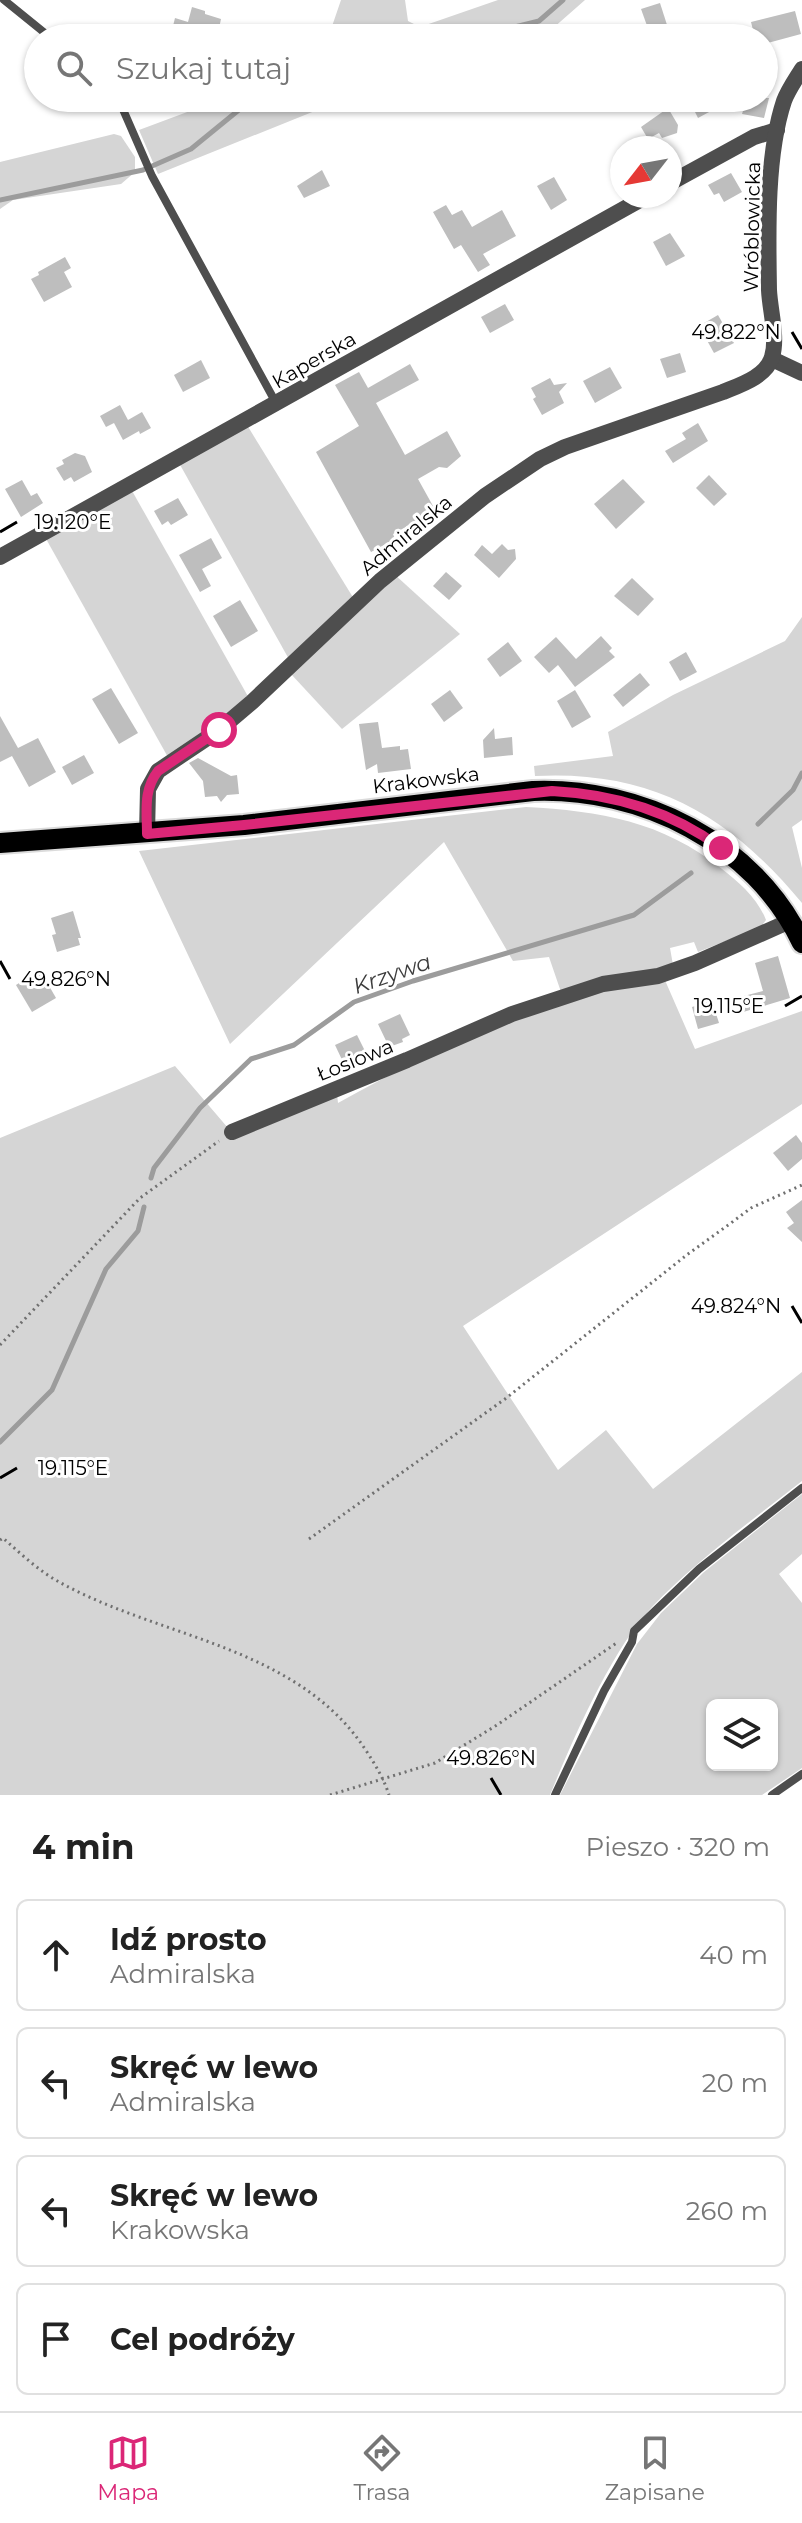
<!DOCTYPE html>
<html lang="pl">
<meta charset="utf-8">
<style>
body{margin:0;font-family:Montserrat,sans-serif;background:#f2f2f2;color:#222}
.controls{position:absolute;right:24px;bottom:24px;display:grid;overflow:hidden;border-radius:12px;box-shadow:0 2px 6px #0004}
.controls button{width:72px;height:72px;display:grid;place-items:center;padding:0;border:0;border-bottom:2px solid #e0e0e0;background:#fff;color:#222;font:40px sans-serif}
.compass{position:absolute;left:610px;top:136px;width:72px;height:72px;border-radius:50%;background:#fff;box-shadow:0 2px 6px #0004;rotate:239deg}
.stop{position:absolute;width:24px;height:24px;margin:-18px;border:6px solid #db2777;border-radius:50%;background:#fff}
.stop.end{background:#db2777;border-color:#fff;box-shadow:0 2px 8px #0008}
.list{margin:0;padding:0;list-style:none}
h2{display:flex;justify-content:space-between;align-items:center;height:104px;margin:0;padding:0 32px;font-size:34px}
h2 small{font-size:26px;font-weight:400;color:#767676}
.list li{display:grid;grid-template-columns:52px 1fr auto;gap:24px;align-items:center;box-sizing:border-box;height:112px;margin:0 16px 16px;padding:0 16px;border:2px solid #e0e0e0;border-radius:12px}
.list b{display:block;font-size:30px;white-space:nowrap}
.list p{margin:0;font-size:26px;white-space:nowrap;color:#767676}
.list em{font-size:26px;font-style:normal;color:#767676}
.icon{flex:none;width:44px;height:44px;fill:none;stroke:currentColor;stroke-width:2;stroke-linecap:round;stroke-linejoin:round}
.map{position:relative;flex:none;width:802px;height:1795px;overflow:hidden}
.search{position:absolute;background:#fff;box-shadow:0 2px 6px #0004;left:24px;right:24px;top:24px;height:88px;display:flex;align-items:center;gap:20px;box-sizing:border-box;padding:0 28px;border-radius:44px;color:#767676;font-size:30px}
.sheet{height:616px;background:#fff}
nav{display:flex;justify-content:space-around;align-items:center;box-sizing:border-box;height:112px;border-top:2px solid #e0e0e0;background:#fff;font-size:22px;color:#767676}
nav a{display:grid;justify-items:center;gap:4px}
nav .on{color:#db2777}
.map>svg:first-child{display:block}
</style>
<div class="map">
<svg width="802" height="1795" viewBox="0 0 802 1795">
<rect width="100%" height="100%" fill="#fff"/>
<g fill="#d5d5d5" fill-rule="evenodd">
<path d="M341,0H405L408,21L420,27L498,0H585L552,29L536,38H328Z"/>
<path d="M216,98H347L158,174L139,130L206,105Z"/>
<path d="M114,134L121,136L135,157V172L121,184L13,200L0,209V162Z"/>
<path d="M247,425L354,599L290,661L179,463Z"/>
<path d="M131,489L250,700L169,759L45,537Z"/>
<path d="M394,574L460,634L342,729L291,674Z"/>
<path d="M802,617V820L792,827L802,868V903C729,815 652,770 535,776L534,766L613,756L608,732L673,695L785,641Z"/>
<path d="M526,807C600,811 662,821 722,869C739,882 758,899 766,920L761,927L698,952L694,942L670,948L673,965L561,992L549,957L513,961L444,842L230,1044L139,851Z"/>
<path d="M664,978L695,1049L802,1011V1104L463,1326L558,1470L606,1430L653,1489L802,1372V1481C751,1521 697,1560 652,1607C612,1649 572,1741 550,1795H0V1138L175,1066L234,1135L337,1094L338,1103C422,1057 509,1011 603,987C623,982 644,981 664,978Z"/>
<path d="M802,1494V1554L779,1574L802,1603V1768L762,1795H560L637,1644L661,1613L704,1572ZM712,1705H772V1765H712Z"/>
</g>
<g fill="none" stroke-linecap="round" stroke-linejoin="round">
<g stroke="#9c9c9c" stroke-width="5">
<path d="M470,38L539,21L563,0"/>
<path d="M0,200L143,170L191,149L240,109L271,98"/>
<path d="M758,824L793,790L802,773"/>
<path d="M151,1178L154,1168L200,1108L251,1059L294,1045L354,1002L413,981L634,915L691,873"/>
<path d="M0,1442L52,1390L106,1269L138,1231L144,1207"/>
</g>
</g>
<g fill="#bebebe">
<path d="M660,3L668,28L650,34L641,9Z"/>
<path d="M192,7L205,11V14L221,19L217,38H201L186,34L184,38H170L175,18L188,22Z"/>
<path d="M795,11L801,34L764,44V38H755L751,22Z"/>
<path d="M688,98H735L698,118Z"/>
<path d="M747,98H769L764,118L742,114Z"/>
<path d="M668,108L678,125L677,133L662,138L659,133L648,139L641,127Z"/>
<path d="M322,170L330,186L304,198L297,186Z"/>
<path d="M731,173L742,192L724,202L719,193L714,195L708,185Z"/>
<path d="M554,177L567,200L551,210L537,186Z"/>
<path d="M446,205L452,215L462,210L472,227L502,210L516,236L483,254L490,265L478,272L461,245L454,249L433,212Z"/>
<path d="M670,233L685,256L666,266L653,242Z"/>
<path d="M65,257L71,268L64,272L72,287L44,302L31,279L39,275L38,272Z"/>
<path d="M505,304L514,320L490,333L481,317Z"/>
<path d="M718,315L734,343L714,353L699,326Z"/>
<path d="M680,353L686,372L667,378L660,359Z"/>
<path d="M201,360L210,378L183,392L174,375Z"/>
<path d="M410,364L419,380L376,403L405,455L447,431L461,456L447,468L439,467L418,479L438,515L415,528L413,523L393,534L395,539L371,552L316,452L359,426L335,385L359,372L368,388Z"/>
<path d="M610,367L622,388L595,403L583,381Z"/>
<path d="M550,378L554,385L567,383L559,392L564,403L542,415L533,399L536,397L531,388Z"/>
<path d="M120,405L128,420L142,412L151,428L140,434L139,431L123,440L114,423L106,427L100,416Z"/>
<path d="M698,423L708,441L673,463L665,451L686,439L682,433Z"/>
<path d="M75,453L85,456L92,472L74,482L71,477L64,481L56,468L64,464L62,460Z"/>
<path d="M709,475L727,494L714,506L696,488Z"/>
<path d="M623,479L645,502L616,529L594,504Z"/>
<path d="M22,480L31,496L37,493L43,503L21,517L5,489Z"/>
<path d="M178,498L188,515L171,525L168,521L162,525L154,511Z"/>
<path d="M211,538L222,558L202,569L211,586L200,592L179,555Z"/>
<path d="M502,544L508,550L515,549L516,559L499,578L474,555L482,545L492,554Z"/>
<path d="M446,572L462,586L449,600L433,586Z"/>
<path d="M632,578L654,599L638,616L614,596Z"/>
<path d="M240,600L258,631L231,647L213,616Z"/>
<path d="M601,636L612,648L609,651L615,657L575,687L558,665L549,673L534,657L556,637L576,659Z"/>
<path d="M508,642L522,661L500,677L487,659Z"/>
<path d="M686,652L697,672L680,681L669,662Z"/>
<path d="M640,673L650,685L623,707L613,695Z"/>
<path d="M111,688L138,733L119,744L92,699Z"/>
<path d="M450,690L463,708L444,722L431,704Z"/>
<path d="M575,690L591,717L572,728L557,701Z"/>
<path d="M0,716L18,748L38,738L56,772L29,787L12,756L0,762Z"/>
<path d="M378,722L382,748L400,746V750L408,749L411,769L378,773L377,764L366,770L359,724Z"/>
<path d="M494,728L495,739L512,737L513,755L484,758L483,740Z"/>
<path d="M84,755L94,773L72,785L62,767Z"/>
<path d="M198,758L231,776L237,775L239,794L227,795L221,802L217,796L205,797L203,781L189,763Z"/>
<path d="M73,911L81,938H78L80,945L57,952L52,935L56,934L51,918Z"/>
<path d="M778,956L790,998L740,1013L736,998L763,991L755,963Z"/>
<path d="M40,970L56,998L32,1012L16,985Z"/>
<path d="M712,1001L719,1023L698,1029L692,1007Z"/>
<path d="M400,1014L410,1035L402,1039L403,1042L389,1047L378,1024Z"/>
<path d="M357,1035L366,1053L344,1064L335,1045Z"/>
<path d="M796,1135L802,1143V1159L788,1171L773,1153Z"/>
<path d="M802,1200V1242L787,1228L794,1223L786,1212Z"/>
</g>
<g fill="none" stroke-linecap="round" stroke-linejoin="round">
<defs>
<path id="primary" d="M0,843L244,825L533,791C641,787 754,842 802,943"/>
</defs>
<use href="#primary" stroke="#dbdbdb" stroke-width="24"/>
<g stroke="#707070" stroke-width="3" stroke-dasharray="2 4" stroke-linecap="butt">
<path d="M0,1345L140,1198L219,1141"/>
<path d="M309,1539L505,1399L688,1254L731,1223L751,1208L802,1185"/>
<path d="M0,1540L3,1538C21,1554 40,1572 61,1583C163,1639 299,1646 367,1752C376,1766 384,1779 389,1795"/>
<path d="M330,1795L435,1763L497,1725L618,1642"/>
</g>
<g stroke="#4e4e4e" stroke-width="8">
<path d="M4,0L51,38"/>
<path d="M118,98L152,176L276,403"/>
<path d="M555,1795L604,1691L632,1642L634,1631L699,1569L802,1488"/>
<path d="M772,1795L802,1774"/>
</g>
<g stroke="#4e4e4e" stroke-width="16">
<path d="M670,183L754,137L777,130"/>
<path d="M772,359L802,373"/>
<path d="M0,557L647,196"/>
<path d="M147,834L148,789L158,771L219,730L252,702L380,581L485,496L540,459L565,447L723,392C740,385 766,377 772,357C778,337 770,311 769,290C768,233 766,155 784,101C788,90 796,79 802,69"/>
<path d="M232,1132L407,1060L512,1014L603,984L658,976L695,963L790,921"/>
</g>
<use href="#primary" stroke="#000" stroke-width="20"/>
</g>
<g fill="none" stroke-linecap="round" stroke-linejoin="round">
<path stroke="#db2777" stroke-width="10" d="M219,730L158,771C143,790 147,811 147,834L244,825L552,791C614,794 671,811 721,848"/>
</g>
<path fill="none" stroke="#000" stroke-width="3" d="M792,332L802,349M0,532L17,522M0,961L10,979M785,1006L802,996M792,1306L802,1323M0,1478L17,1468M491,1778L501,1795"/>
<g text-anchor="middle" dominant-baseline="central" stroke-width="6" stroke-linejoin="round" paint-order="stroke">
<g font-size="20" fill="#000" stroke="#fff">
<text transform="translate(752 227) rotate(-89)">Wróblowicka</text>
<text transform="translate(314 360) rotate(-30)">Kaperska</text>
<text transform="translate(406 535) rotate(-40)">Admiralska</text>
<text transform="translate(426 780) rotate(-7)">Krakowska</text>
<text transform="translate(355 1060) rotate(-22)">Łosiowa</text>
</g>
<g font-size="22" font-style="italic" fill="#3d3d3d" stroke="#fff">
<text transform="translate(392 974) rotate(-19)">Krzywa</text>
</g>
</g>
<g font-size="20" text-anchor="middle" fill="#000" stroke="#fff" stroke-width="6" stroke-linejoin="round" paint-order="stroke">
<text x="736" y="339">49.822°N</text>
<text x="73" y="529">19.120°E</text>
<text x="66" y="986">49.826°N</text>
<text x="729" y="1013">19.115°E</text>
<text x="736" y="1313">49.824°N</text>
<text x="73" y="1475">19.115°E</text>
<text x="491" y="1765">49.826°N</text>
</g>
</svg>
<div class="controls">
<button><svg class="icon" aria-label="layers" viewBox="0 0 24 24"><path d="M12 4l9 5-9 5-9-5zM3 14l9 5 9-5"/></svg></button>
</div>
<svg class="compass" viewBox="-18 -18 36 36"><path d="M0-13l5 13h-10z" fill="#e53935"/><path d="M0 13l5-13h-10z" fill="#767676"/></svg>
<div class="stop" style="left:219px;top:730px"></div>
<div class="stop end" style="left:721px;top:848px"></div>
<div class="search"><svg class="icon" aria-label="search" viewBox="0 0 24 24"><circle cx="10" cy="10" r="6"/><path d="M15 15l6 6"/></svg>Szukaj tutaj</div>
</div>
<section class="sheet">
<h2>4 min<small>Pieszo · 320 m</small></h2>
<ul class="list">
<li><svg class="icon" aria-label="ahead" viewBox="0 0 24 24"><path d="M12 20V5M6 11l6-6 6 6"/></svg><div><b>Idź prosto</b><p>Admiralska</p></div><em>40 m</em></li>
<li><svg class="icon" aria-label="left" viewBox="0 0 24 24"><path d="M17 20v-9H6M10 6l-5 5 5 5"/></svg><div><b>Skręć w lewo</b><p>Admiralska</p></div><em>20 m</em></li>
<li><svg class="icon" aria-label="left" viewBox="0 0 24 24"><path d="M17 20v-9H6M10 6l-5 5 5 5"/></svg><div><b>Skręć w lewo</b><p>Krakowska</p></div><em>260 m</em></li>
<li><svg class="icon" aria-label="arrive" viewBox="0 0 24 24"><path d="M6 21V4h12l-3 4 3 4H6"/></svg><div><b>Cel podróży</b></div></li>
</ul>
</section>
<nav>
<a class="on"><svg class="icon" aria-label="map" viewBox="0 0 24 24"><path d="M3 6l6-2 6 2 6-2v14l-6 2-6-2-6 2zM9 4v14M15 6v14"/></svg>Mapa</a>
<a><svg class="icon" aria-label="directions" viewBox="0 0 24 24"><path d="M12 3l9 9-9 9-9-9zM9 14v-3h6M13 9l2 2-2 2"/></svg>Trasa</a>
<a><svg class="icon" aria-label="saved" viewBox="0 0 24 24"><path d="M7 4h10v16l-5-4-5 4z"/></svg>Zapisane</a>
</nav>
